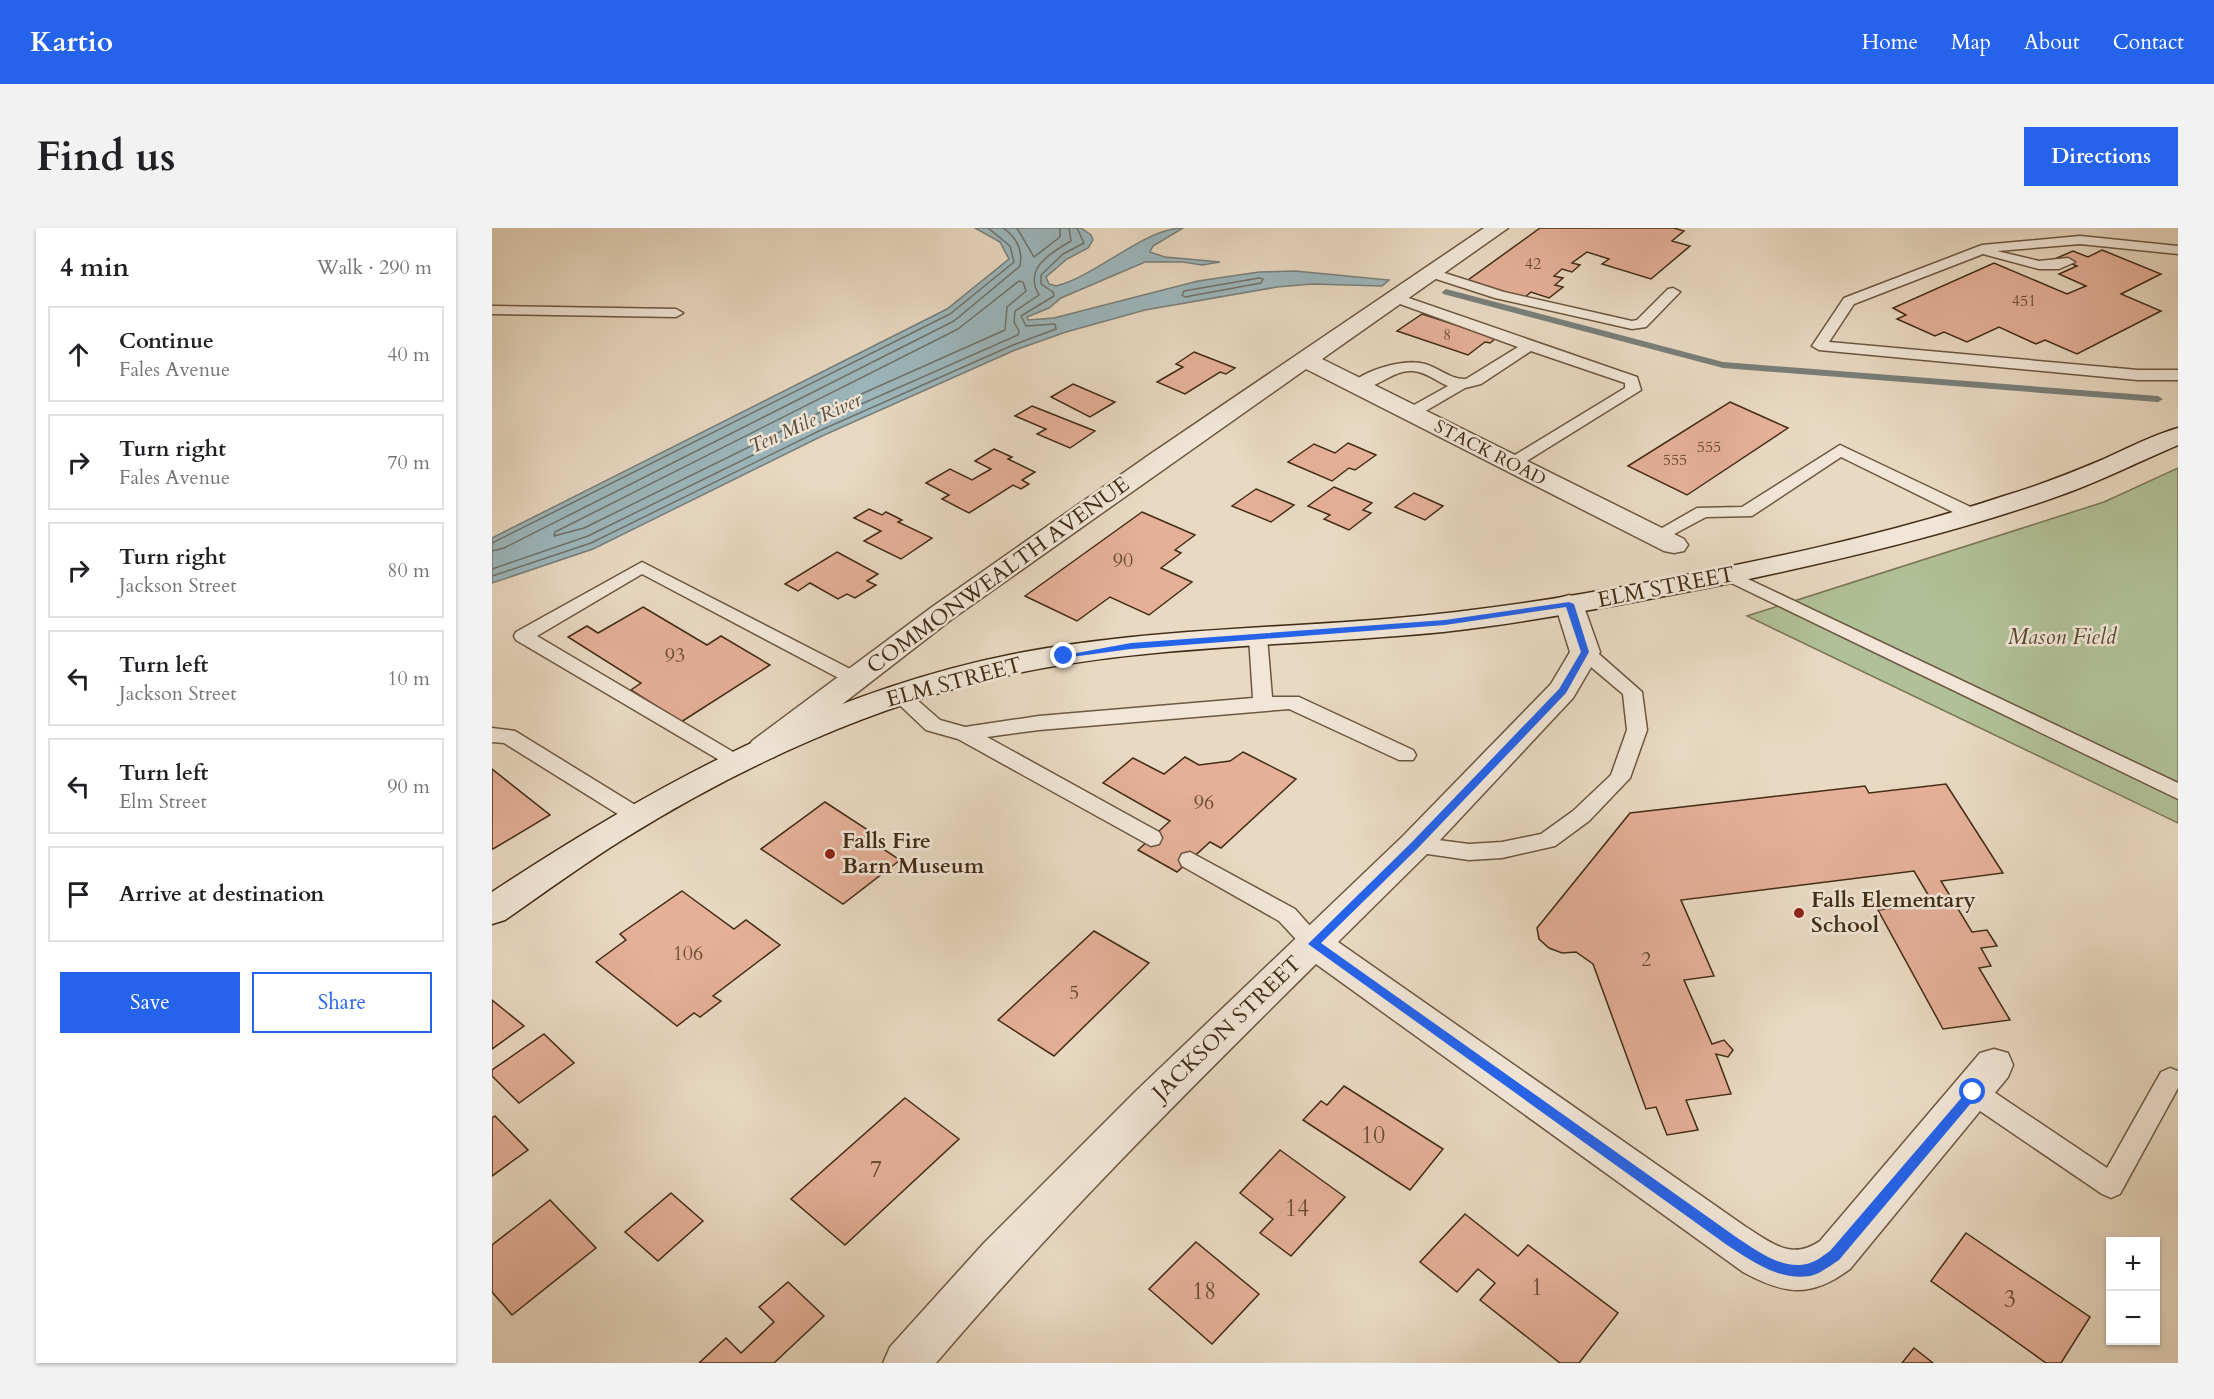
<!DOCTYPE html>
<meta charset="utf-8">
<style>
body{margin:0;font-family:Cardo,serif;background:#f2f2f2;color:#202124}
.controls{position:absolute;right:18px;bottom:18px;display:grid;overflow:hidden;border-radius:0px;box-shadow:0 2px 4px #0004}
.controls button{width:54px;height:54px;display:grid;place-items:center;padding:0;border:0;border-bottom:2px solid #e0e0e0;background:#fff;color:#202124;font:30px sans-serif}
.stop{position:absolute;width:18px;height:18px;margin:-14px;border:4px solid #2563eb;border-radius:50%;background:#fff}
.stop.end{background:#2563eb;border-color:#fff;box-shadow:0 2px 6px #0008}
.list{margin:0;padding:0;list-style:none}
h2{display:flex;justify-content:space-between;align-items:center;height:78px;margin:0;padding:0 24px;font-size:26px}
h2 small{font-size:20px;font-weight:400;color:#757577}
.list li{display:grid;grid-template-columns:39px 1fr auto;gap:18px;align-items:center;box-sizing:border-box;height:96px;margin:0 12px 12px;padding:0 12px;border:2px solid #e0e0e0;border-radius:0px}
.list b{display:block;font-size:22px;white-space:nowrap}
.list p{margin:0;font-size:20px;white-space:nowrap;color:#757577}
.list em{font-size:20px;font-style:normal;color:#757577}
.actions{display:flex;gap:12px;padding:18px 24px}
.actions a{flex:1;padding:14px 0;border:2px solid #2563eb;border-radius:0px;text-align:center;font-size:21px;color:#2563eb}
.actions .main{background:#2563eb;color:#fff}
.icon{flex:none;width:33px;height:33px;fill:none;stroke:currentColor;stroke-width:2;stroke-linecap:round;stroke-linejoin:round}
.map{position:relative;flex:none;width:1686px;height:1135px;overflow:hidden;border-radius:0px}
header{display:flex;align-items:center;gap:36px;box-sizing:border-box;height:84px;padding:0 30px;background:#2563eb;color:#fff}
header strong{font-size:28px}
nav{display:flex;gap:33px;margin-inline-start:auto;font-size:21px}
.intro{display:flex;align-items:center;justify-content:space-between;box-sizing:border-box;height:144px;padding:0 36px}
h1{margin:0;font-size:42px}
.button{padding:15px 27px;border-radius:0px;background:#2563eb;color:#fff;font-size:21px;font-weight:700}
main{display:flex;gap:36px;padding:0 36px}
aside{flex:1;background:#fff;border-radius:0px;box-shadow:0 2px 4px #0004}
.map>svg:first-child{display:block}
</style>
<header>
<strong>Kartio</strong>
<nav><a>Home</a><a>Map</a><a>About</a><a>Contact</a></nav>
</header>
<div class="intro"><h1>Find us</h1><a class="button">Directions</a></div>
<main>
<aside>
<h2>4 min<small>Walk · 290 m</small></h2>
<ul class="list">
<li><svg class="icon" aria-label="ahead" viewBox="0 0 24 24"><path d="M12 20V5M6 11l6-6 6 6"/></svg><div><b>Continue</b><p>Fales Avenue</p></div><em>40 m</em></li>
<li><svg class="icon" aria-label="right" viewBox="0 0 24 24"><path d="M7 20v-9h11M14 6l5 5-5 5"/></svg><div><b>Turn right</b><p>Fales Avenue</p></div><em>70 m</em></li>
<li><svg class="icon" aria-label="right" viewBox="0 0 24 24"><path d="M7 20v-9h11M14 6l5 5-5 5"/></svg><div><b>Turn right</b><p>Jackson Street</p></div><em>80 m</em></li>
<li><svg class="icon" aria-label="left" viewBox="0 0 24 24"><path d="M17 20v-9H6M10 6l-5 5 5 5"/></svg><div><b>Turn left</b><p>Jackson Street</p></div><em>10 m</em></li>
<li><svg class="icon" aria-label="left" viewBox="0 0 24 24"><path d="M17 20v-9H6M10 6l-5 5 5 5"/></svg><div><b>Turn left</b><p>Elm Street</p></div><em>90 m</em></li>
<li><svg class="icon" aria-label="arrive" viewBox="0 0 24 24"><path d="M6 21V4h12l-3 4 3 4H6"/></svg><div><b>Arrive at destination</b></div></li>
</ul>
<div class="actions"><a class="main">Save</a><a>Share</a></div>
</aside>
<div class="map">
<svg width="1686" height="1135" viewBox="0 0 1686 1135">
<rect width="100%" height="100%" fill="#e9d9c2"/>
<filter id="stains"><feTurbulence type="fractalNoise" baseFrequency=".00333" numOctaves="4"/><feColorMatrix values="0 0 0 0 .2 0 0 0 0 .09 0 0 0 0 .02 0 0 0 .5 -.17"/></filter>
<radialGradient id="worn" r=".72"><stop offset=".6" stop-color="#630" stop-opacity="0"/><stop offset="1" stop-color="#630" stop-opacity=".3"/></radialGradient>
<path fill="#b1c098" stroke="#7a7656" stroke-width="1.5" d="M1686,240V595L1255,388L1612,274Z"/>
<path fill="#9cb7bd" stroke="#787f7a" stroke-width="1.5" d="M483,0H589L599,7L601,12L596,20L575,31L554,49L557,56L564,58C606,47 653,0 691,0L661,18L658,24L673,29L728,34L710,37L691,34H653L569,70L557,80L535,89L536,92L562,90L706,53L767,44L803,43L897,52L890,58L820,56L785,59L653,82L574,104L523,122L330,208L101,321L0,355V310L455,81L517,31L508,14Z"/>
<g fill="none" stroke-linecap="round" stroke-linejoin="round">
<g stroke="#6f7269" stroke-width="1.5">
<path d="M525,0L542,29L568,9V0"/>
<path d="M767,50L771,51L769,55L693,69L690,67L692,63Z"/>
<path d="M527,53L531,54L534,63L515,79L513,102L320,188L92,300L62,308L63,304L466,101Z"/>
<path d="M0,315L458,86L522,34L518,18L496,0"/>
<path d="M0,323L12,320L462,93L528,38C531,22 524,9 511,0"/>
<path d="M0,341L96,308L324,196L526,107L527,103L522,94L523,83L547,67C531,41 558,25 579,13L577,0"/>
<path d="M0,348L99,315L327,203L521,117L564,101L563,96L534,98L529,88L562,68L561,64L549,56V47L571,26L592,15L585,0"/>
</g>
<path fill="#787f7a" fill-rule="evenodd" d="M954,61L1231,134L1666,168L1671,171L1666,174L1231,140L951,66L950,64Z"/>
</g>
<g fill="#e5af98" stroke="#422c15" stroke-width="1.5">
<path d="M1048,0H1182L1192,3L1180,13L1198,18L1159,51L1110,36L1117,31L1095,24L1080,35L1088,37L1080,44L1070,41L1062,48L1071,50L1063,57L1071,59L1057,70L1039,64L1032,70L976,52Z"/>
<path d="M1610,22L1669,46L1629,66L1669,83L1585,126L1553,112L1544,116L1507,99L1475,114L1452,104L1443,108L1405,91L1414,87L1401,80L1502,35L1575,66L1594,58L1567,46L1585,38L1565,30L1581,23L1596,29Z"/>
<path d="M930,86L1004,110L998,115L993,114L976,127L905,103Z"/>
<path d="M702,124L743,140L734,146L728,144L693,166L665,154L691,139L684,136Z"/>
<path d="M581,156L623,174L598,189L559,169Z"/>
<path d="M1238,174L1296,200L1195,267L1136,238Z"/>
<path d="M540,178L603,203L578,220L545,206L554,201L523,188Z"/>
<path d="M856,215L884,227L863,242L857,240L840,253L796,234L822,216L843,225Z"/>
<path d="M502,221L520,229L516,231L543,244L530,252L537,256L529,261L521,257L477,285L450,271L457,267L434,255L458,241L480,252L499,241L483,233Z"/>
<path d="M842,259L880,275L871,282L879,285L857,302L832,291L838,287L816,278Z"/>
<path d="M764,261L802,277L779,294L740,278Z"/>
<path d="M922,265L951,278L933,292L903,279Z"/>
<path d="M377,281L390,287L394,284L410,292L406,294L440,310L409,331L372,313L389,303L362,290Z"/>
<path d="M650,284L703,307L683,322L689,325L669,340L700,354L657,387L618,369L585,393L533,368Z"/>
<path d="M345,324L386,346L375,353L384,357L363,370L355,366L346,371L318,355L306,363L293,356Z"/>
<path d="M151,379L215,417L229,408L278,437L189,494L139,462L149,455L76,409L95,398L106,405Z"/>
<path d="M751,524L804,551L729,620L718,614L685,644L646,622L678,593L611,555L641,530L672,546L693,529L707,537L738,533Z"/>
<path d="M0,541L58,587L1,621H0Z"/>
<path d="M1454,556L1511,645L1449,653L1480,704L1495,702L1505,718L1489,720L1499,738L1487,740L1518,792L1451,801L1386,682L1441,675L1422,643L1189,672L1222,748L1192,752L1220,816L1232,812L1241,822L1236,829L1224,826L1239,866L1194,872L1206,902L1175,907L1164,879L1154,881L1101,736L1084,724L1070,725L1057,720L1047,711L1045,700L1138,585L1373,558L1377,565Z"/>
<path d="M333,574L379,604L373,609L408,632L351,676L269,621Z"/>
<path d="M190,663L242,701L254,692L288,717L221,768L229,773L208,789L202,785L185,798L104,734L134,712L128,706Z"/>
<path d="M602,703L657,735L562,828L506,792Z"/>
<path d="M0,772L32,798L0,821Z"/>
<path d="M52,806L82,835L27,875L0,848V842Z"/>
<path d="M852,858L951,921L918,962L811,892L829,873L835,877Z"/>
<path d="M413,870L467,911L353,1017L299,971Z"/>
<path d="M3,888L36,922L0,948V890Z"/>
<path d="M788,922L853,969L799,1028L768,1005L781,991L748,965Z"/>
<path d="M179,965L211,993L166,1033L133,1004Z"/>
<path d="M58,972L104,1020L20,1087L0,1064V1017Z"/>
<path d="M973,986L1026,1028L1036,1017L1126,1085L1087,1135H1068L988,1072L1003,1055L986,1041L965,1064L928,1034Z"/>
<path d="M1474,1005L1598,1089L1569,1135H1554L1439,1053Z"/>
<path d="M704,1014L767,1066L720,1116L657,1061Z"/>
<path d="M296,1054L332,1088L282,1135H207L234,1110L249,1125L282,1094L267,1079Z"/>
<path d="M1422,1120L1441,1135H1410Z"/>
</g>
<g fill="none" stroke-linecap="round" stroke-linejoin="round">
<defs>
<g id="service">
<path d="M1588,8L1686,18V26L1588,16L1505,23L1547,33L1576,30L1583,34L1567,41H1547L1491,26L1362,76L1337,114L1646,142H1686V152H1646L1327,122L1320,118L1352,70L1490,17Z"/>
<path d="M940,41L1012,64L1140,93L1145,92L1176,61L1181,60L1188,64L1154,99L1140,101L1003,70L935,48L933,45Z"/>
<path d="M905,66L1145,149L1149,162L1025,239H1013L1011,236L1013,233L1133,160V155L1039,123L989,156L973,160L925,188H913L911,185L913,182L956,158C944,153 934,144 921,143C899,141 880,166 860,161L857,158C871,142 913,130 933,136C947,140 959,152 974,151L1026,119L900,73V67Z"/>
<path d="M0,78L184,81L191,85L184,89L0,86Z"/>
<path d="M1348,217L1485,282L1488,286L1479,291L1473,290L1349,229L1260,288L1214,289L1171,312L1165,313L1156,308L1205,280L1250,279Z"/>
<path d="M150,334L370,447L373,451L370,455H356L150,346L45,408L253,531L256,536L253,541L246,543L24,412L22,408L24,404Z"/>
<path d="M1237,342L1686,555V571L1231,351L1228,347L1231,343Z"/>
<path d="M766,403L775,409L780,469H807L921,522L924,527L921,532H907L797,481L547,502L495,509L667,604L670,610L667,616L659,618L466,511L434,502L397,467L400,462H414L448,492L473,499L547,488L761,470L757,409Z"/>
<path d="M1093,418L1100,420L1150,464L1155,502L1138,550L1097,593L1063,618L1010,630L977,632L915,623L912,617L915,611L923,609L977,616L1010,614L1049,606L1081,583L1119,547L1135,502L1131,466L1086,428L1084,424L1086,420Z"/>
<path d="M0,500L23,503L153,583L156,588L153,593L145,596L137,593L12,515L0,514Z"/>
<path d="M698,624L803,681L834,716L830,722L822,725L814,722L787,693L690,638L687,632L690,626Z"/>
<path d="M1678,840L1686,843V860L1628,966L1619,970L1610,966L1472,872L1468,864L1472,856L1481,853L1490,856L1615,940L1669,844Z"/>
</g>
<g id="minor">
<path d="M992,0H1016L830,131L1192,311L1196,317L1192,323L1182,325L1172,323L814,141L460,391L282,529L271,532L260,529L255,521L260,513L440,379L657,227Z"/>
<path d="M1077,367L1087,370L1091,376L1108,424L1081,470L935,626L846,714L1254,999C1280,1015 1299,1033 1328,1013L1488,825L1502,821L1516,825L1521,837L1516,849L1358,1041C1319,1070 1293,1067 1251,1044L824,736C693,866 563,995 444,1135H391L398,1119L492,1015L644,863L911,608L1059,456L1078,424L1063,376L1067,370Z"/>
</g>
<path id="secondary" d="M1686,200V217C1648,233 1611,252 1572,266C1464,305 1351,331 1239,355C1143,374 1047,393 951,404C790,420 624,415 468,459C350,492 234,547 130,612C90,637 52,665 13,692L0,696V664C161,558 331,464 522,426C645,402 770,401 894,391C977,384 1059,372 1141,357C1266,334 1391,308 1512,268C1546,258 1579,245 1612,231C1636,220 1661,207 1686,200Z"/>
</defs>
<use href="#service" stroke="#6c5740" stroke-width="3"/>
<use href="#minor" stroke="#6c5740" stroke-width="3"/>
<use href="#secondary" stroke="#422c15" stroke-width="3"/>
<use href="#service" fill="#f1e6d7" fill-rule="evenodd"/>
<use href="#minor" fill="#f1e6d7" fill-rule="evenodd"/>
<use href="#secondary" fill="#f1e6d7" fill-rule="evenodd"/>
</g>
<path fill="#2563eb" d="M1077,374L1082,376L1097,424L1074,465L926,620L829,715L1244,1009C1264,1022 1292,1044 1318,1035C1325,1033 1332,1027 1338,1023L1477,861H1485V868L1347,1032C1339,1037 1328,1046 1318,1048C1287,1053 1260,1033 1235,1017L816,716L919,615L1067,461L1089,424L1074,379L953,397L639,421L572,430L568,428L639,415L953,392Z"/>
<g fill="#8f2418" stroke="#f1e6d7" stroke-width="2">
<circle cx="338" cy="626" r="6"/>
<circle cx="1307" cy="685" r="6"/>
</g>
<g text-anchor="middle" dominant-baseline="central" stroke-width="5" stroke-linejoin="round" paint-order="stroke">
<g font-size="16" fill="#6b4d36">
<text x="1041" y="36">42</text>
<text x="1532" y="73">451</text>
<text x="955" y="107">8</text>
<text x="1217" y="219">555</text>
<text x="1183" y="232">555</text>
</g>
<g font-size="18" fill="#422c15" stroke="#f1e6d7">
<text transform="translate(998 225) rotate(27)">STACK ROAD</text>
</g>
<g font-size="20" font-style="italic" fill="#584f3f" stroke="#f1e6d7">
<text transform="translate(313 195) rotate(-24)">Ten Mile River</text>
</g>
<g font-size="20" fill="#6b4d36">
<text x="631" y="332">90</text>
<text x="183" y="427">93</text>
<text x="712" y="574">96</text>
<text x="196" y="725">106</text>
<text x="1154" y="731">2</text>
<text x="582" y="764">5</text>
</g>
<g font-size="22" fill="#422c15" stroke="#f1e6d7">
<text transform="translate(506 347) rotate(-36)">COMMONWEALTH AVENUE</text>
<text transform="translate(1174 359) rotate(-11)">ELM STREET</text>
<text transform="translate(462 454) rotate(-15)">ELM STREET</text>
<text transform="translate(735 800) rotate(-44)">JACKSON STREET</text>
</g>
<g font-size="22" font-style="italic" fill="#584a2f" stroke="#f1e6d7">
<text x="1570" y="409">Mason Field</text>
</g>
<g font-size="22" font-weight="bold" fill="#422c15" stroke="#f1e6d7" text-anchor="start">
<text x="350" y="613">Falls Fire<tspan x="350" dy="25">Barn Museum</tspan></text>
<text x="1319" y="672">Falls Elementary<tspan x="1319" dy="25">School</tspan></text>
</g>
<g font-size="24" fill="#6b4d36">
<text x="881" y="907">10</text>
<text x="384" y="941">7</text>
<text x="805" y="980">14</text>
<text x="1045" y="1059">1</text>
<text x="712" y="1063">18</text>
<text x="1518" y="1071">3</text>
</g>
</g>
<rect width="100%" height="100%" filter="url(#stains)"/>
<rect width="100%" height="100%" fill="url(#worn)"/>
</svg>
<div class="controls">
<button>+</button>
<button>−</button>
</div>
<div class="stop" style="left:1481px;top:864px"></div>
<div class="stop end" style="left:572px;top:428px"></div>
</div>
</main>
